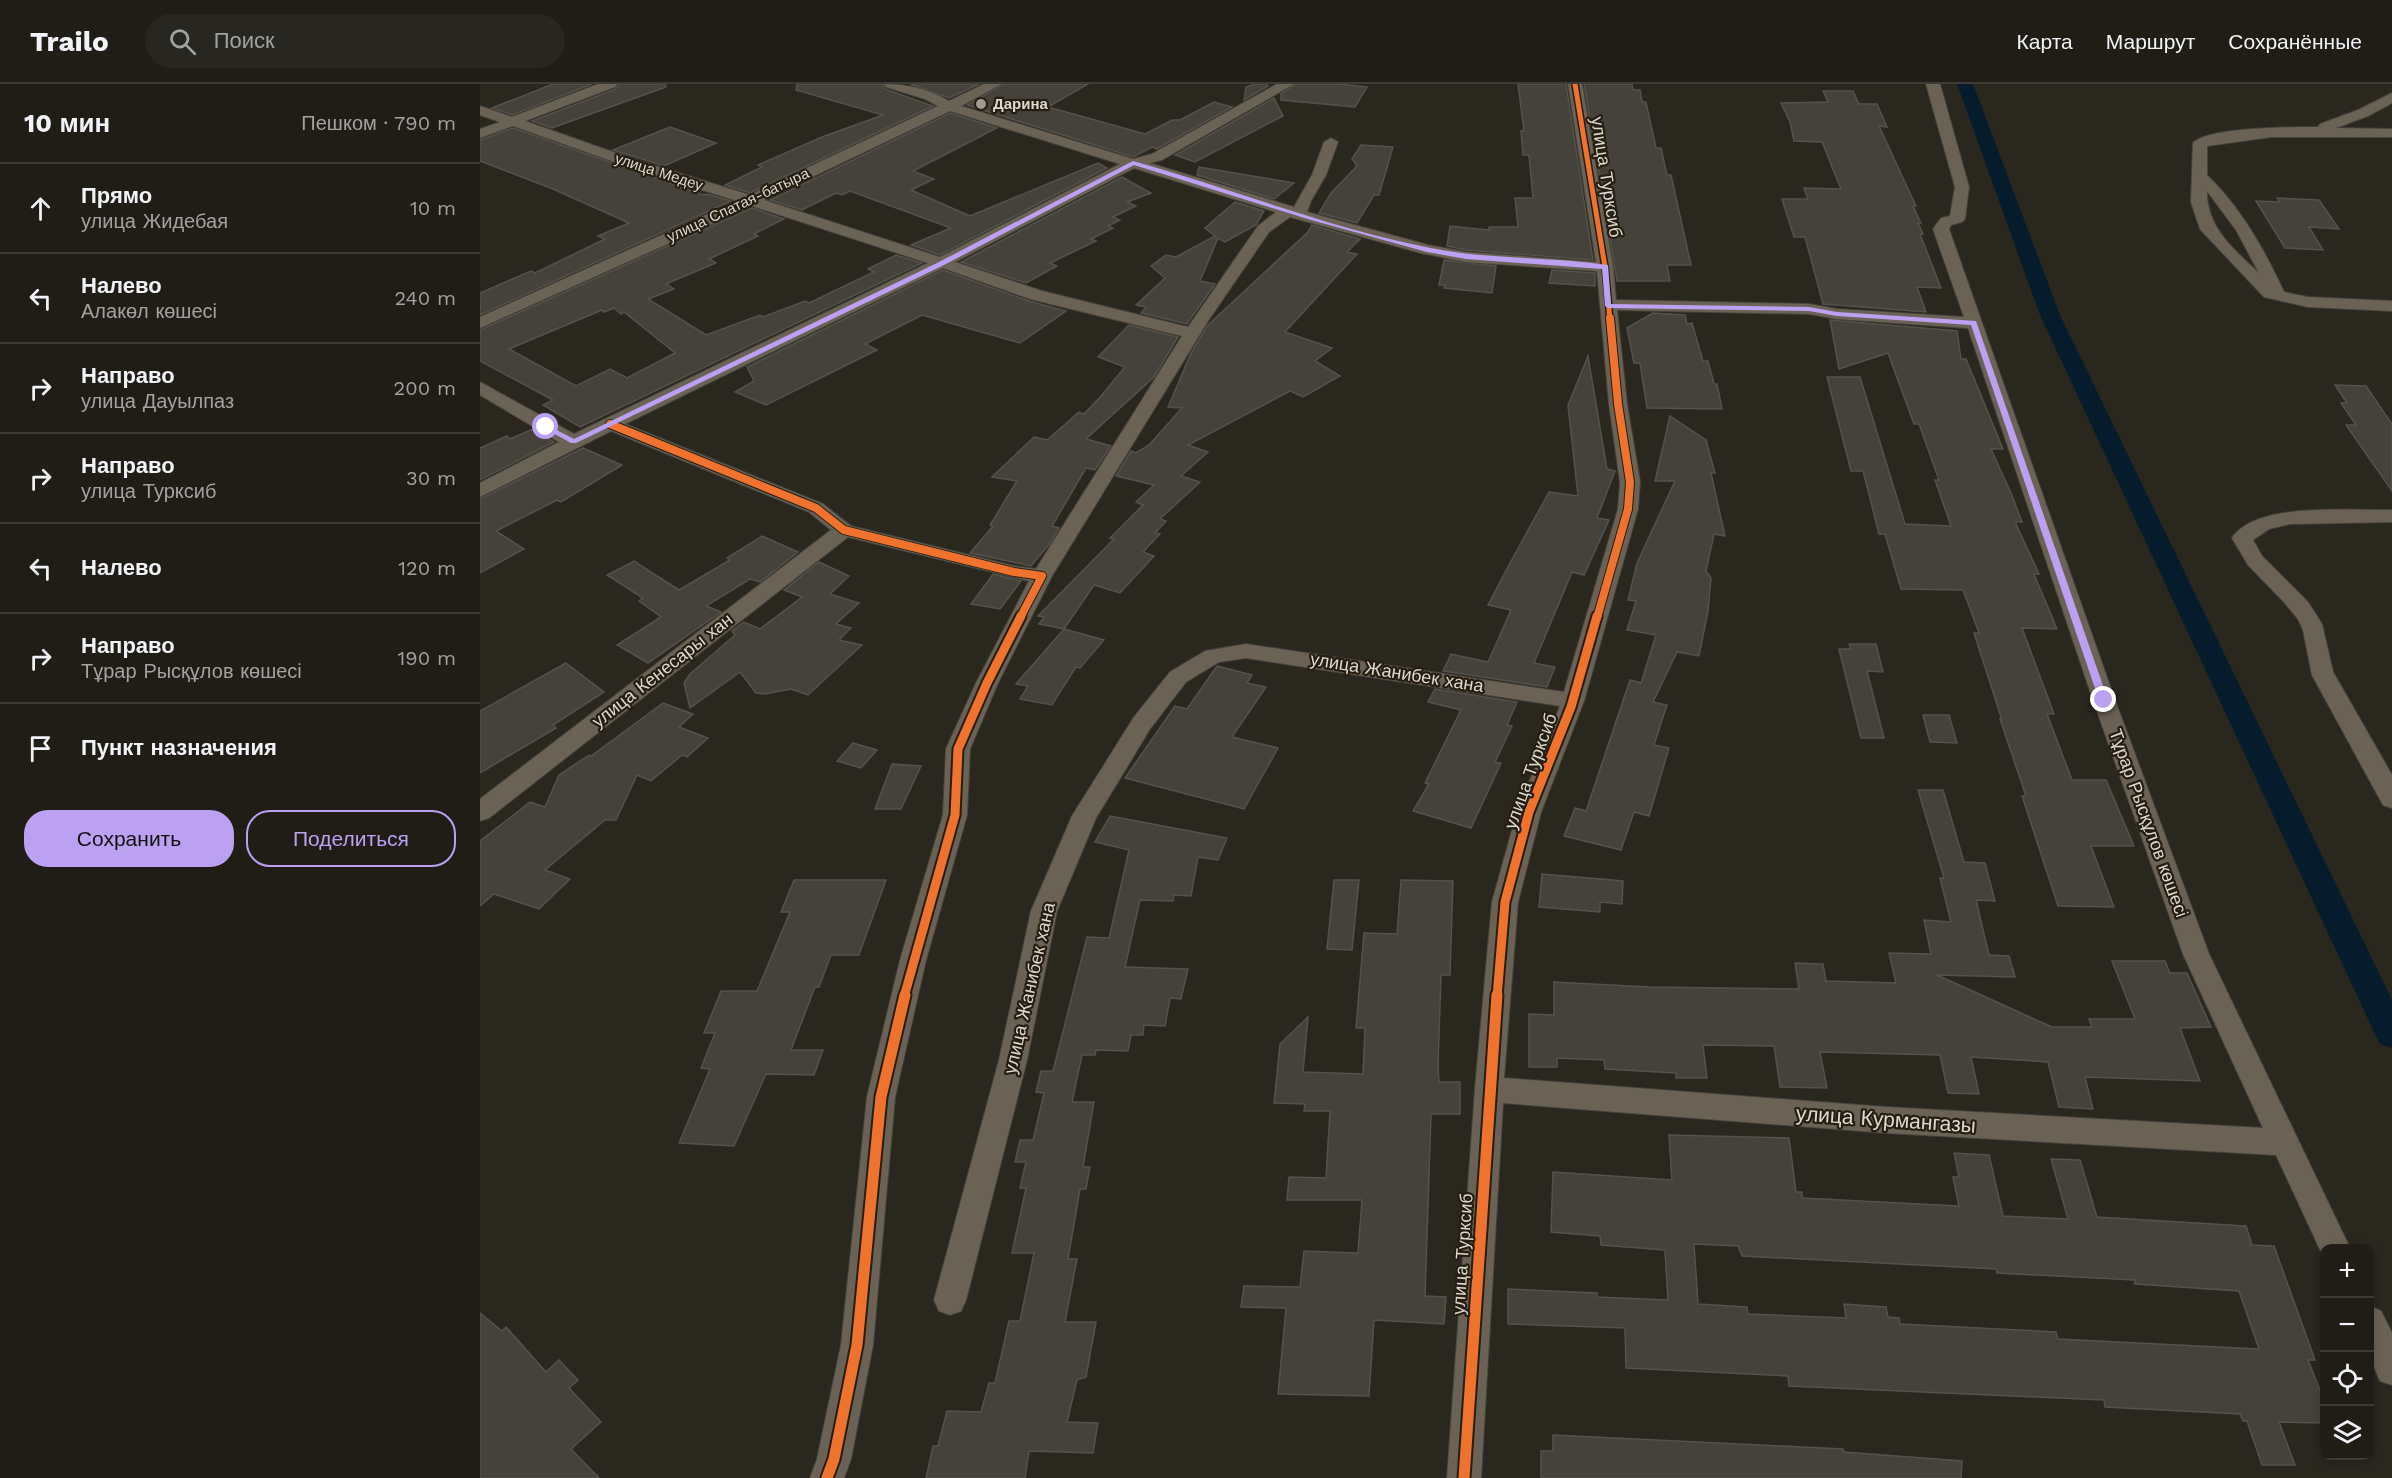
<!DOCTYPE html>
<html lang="ru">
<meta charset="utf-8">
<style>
body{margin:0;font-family:"Work Sans",sans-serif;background:#282620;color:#f1f3f6}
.controls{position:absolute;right:18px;bottom:18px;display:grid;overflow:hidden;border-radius:12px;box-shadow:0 3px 9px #0003}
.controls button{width:54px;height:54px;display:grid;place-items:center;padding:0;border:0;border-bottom:2px solid #3d3b36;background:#201d17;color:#f1f3f6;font:30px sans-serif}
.stop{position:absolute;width:18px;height:18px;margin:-14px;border:4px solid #bca0f2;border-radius:50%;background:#fff}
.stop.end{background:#bca0f2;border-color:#fff;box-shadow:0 2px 6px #0008}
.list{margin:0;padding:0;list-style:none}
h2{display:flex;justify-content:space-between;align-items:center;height:78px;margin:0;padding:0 24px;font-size:26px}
h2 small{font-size:20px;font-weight:400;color:#a2a2a1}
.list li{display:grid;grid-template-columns:39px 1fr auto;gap:18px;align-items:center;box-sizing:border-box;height:90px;padding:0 24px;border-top:2px solid #3d3b36}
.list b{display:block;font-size:22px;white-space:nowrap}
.list p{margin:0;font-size:20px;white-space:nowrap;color:#a2a2a1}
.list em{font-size:20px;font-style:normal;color:#a2a2a1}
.actions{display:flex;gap:12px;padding:18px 24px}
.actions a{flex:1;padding:14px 0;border:2px solid #bca0f2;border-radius:24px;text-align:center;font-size:21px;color:#bca0f2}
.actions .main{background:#bca0f2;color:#111}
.icon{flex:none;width:33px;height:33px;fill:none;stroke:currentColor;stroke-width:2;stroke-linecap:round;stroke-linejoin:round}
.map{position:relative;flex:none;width:1912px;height:1394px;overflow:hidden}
header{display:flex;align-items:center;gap:36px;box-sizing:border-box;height:84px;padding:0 30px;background:#201d17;border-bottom:2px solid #3d3b36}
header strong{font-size:28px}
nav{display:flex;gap:33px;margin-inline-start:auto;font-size:21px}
.search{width:420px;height:54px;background:#282620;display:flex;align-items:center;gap:15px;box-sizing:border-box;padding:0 21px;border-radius:33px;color:#a2a2a1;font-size:22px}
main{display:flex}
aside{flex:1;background:#201d17}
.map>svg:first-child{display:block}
</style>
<header>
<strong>Trailo</strong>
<div class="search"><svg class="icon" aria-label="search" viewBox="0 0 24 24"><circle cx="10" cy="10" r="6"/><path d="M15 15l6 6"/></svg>Поиск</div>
<nav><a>Карта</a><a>Маршрут</a><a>Сохранённые</a></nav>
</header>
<main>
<aside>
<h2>10 мин<small>Пешком · 790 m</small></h2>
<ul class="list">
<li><svg class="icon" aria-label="ahead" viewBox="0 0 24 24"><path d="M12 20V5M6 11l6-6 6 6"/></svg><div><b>Прямо</b><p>улица Жидебая</p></div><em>10 m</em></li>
<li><svg class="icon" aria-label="left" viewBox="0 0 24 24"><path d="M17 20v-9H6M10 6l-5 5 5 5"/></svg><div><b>Налево</b><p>Алакөл көшесі</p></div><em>240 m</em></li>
<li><svg class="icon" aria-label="right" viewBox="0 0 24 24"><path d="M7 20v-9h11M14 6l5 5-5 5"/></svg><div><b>Направо</b><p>улица Дауылпаз</p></div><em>200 m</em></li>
<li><svg class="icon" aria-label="right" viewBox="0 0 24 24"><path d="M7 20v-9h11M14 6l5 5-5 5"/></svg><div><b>Направо</b><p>улица Турксиб</p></div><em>30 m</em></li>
<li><svg class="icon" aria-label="left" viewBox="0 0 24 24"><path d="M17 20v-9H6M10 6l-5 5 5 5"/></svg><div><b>Налево</b></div><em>120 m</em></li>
<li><svg class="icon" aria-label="right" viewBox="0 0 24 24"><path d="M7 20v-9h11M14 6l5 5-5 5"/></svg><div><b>Направо</b><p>Тұрар Рысқұлов көшесі</p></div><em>190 m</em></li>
<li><svg class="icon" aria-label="arrive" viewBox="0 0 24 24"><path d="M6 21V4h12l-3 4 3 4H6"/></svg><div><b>Пункт назначения</b></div></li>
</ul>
<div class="actions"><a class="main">Сохранить</a><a>Поделиться</a></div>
</aside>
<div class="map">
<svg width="1912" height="1394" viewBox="0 0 1912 1394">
<rect width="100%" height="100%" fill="#2a271f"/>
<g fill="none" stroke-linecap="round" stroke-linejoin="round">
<path fill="#061c2c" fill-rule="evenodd" d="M1477,0H1493L1580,231L1912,916V964L1900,960L1895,950L1560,231Z"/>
</g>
<g fill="#45423b" stroke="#55524b" stroke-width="1.5" fill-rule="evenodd">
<path d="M73,0H112L32,31L12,24Z"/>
<path d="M139,0H185L186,3L72,44L52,37L136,5Z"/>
<path d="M317,0H402L405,5L453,22L270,109L245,101L282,83L278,81L342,53L403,31L316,6Z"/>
<path d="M430,0H499L469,14Z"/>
<path d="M524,0H608L568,23L665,50L692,36H700L734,18L752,23L677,65L672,63L653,73L487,21Z"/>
<path d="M774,0H787L788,2L764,16L766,3Z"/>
<path d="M816,0H859L887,3L875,23L801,16V10Z"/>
<path d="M1038,0H1086L1113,176L986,166L967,162L970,142L1009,146V143H1038L1035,114H1053L1049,71H1043L1041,47H1044Z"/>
<path d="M1104,0H1152L1153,6H1160L1162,18H1166L1176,64H1181L1187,91H1191L1211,181H1187L1190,197H1137Z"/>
<path d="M1343,7H1373L1379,20H1397L1407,43L1399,42L1436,122H1433L1441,139H1438L1443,150H1440L1461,204L1437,203L1446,228L1343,220L1325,153H1314L1302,115H1328L1324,104L1361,105L1342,58L1314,57L1310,38L1301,19L1348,18Z"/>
<path d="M794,14L803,32L715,78L695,71Z"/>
<path d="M470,29L517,44L433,87L454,95L431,106L490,132L618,79L627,84L460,171L431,161L471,144L370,107L362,111L356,109L322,126L290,116Z"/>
<path d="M190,43L236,59L184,82L133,66Z"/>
<path d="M33,44L224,111L227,110L251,117L0,231V209L51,187L55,189L125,155L118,152L149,139L73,105L0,77V56Z"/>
<path d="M881,61L913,63L899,111H894L877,139L839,129L851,109L877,82L872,75Z"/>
<path d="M719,83L814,99L794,115L717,91Z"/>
<path d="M642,93L671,109L647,118L656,122L633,133L640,136L628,142L633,144L611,155L616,157L570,179L577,182L546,199L481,178Z"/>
<path d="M1797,114L1839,116L1859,145L1829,143L1843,166L1805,164L1776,117L1800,118Z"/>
<path d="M755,118L784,127L776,141L745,158L738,154L720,197L735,200L707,240L661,229L666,223L656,221L685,194L671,182L686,171L696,173L735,152L725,144Z"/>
<path d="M272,124L304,135L274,150L278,152L229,175L236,179L186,200L194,205L168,215L226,251L280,231L283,233L325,217L329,219L394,188L388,185L416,171L442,179L100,343L63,321L73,316L0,277V246ZM134,224L141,230L144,228L195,269L147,294L130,285L96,302L29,265L122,226L124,228Z"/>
<path d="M832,141L880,155L867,168L877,170L805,248L852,264L835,277L860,292L823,313L810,307L708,361L728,368L701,392L720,398L680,435L686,437L675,449L680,450L663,468L674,472L640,509L614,501L584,545L559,540L564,533L558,532L634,455L630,454L663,421L656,418L674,401L636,392L651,367L656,369L669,361L702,324L688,323L711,269L727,242L828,148Z"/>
<path d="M964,176L1016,182L1012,209L964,204L965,201H959Z"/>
<path d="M463,186L549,217L586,227L540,259L442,231L385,260L397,266L286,321L255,308L274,297L267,283Z"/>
<path d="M1072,186L1115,189V202L1069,199Z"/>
<path d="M1173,229L1205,231L1207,240L1212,239L1223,277H1228L1234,300H1237L1242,325L1167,324L1160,279H1154L1147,244Z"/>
<path d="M1350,236L1477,247L1481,275H1486L1523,365H1511L1531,409L1542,438H1536V440L1559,490H1554L1577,545L1542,544L1574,630H1567L1592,696H1626L1654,762H1611L1634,823L1578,822L1542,712H1546L1520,635L1522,636L1494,549H1499L1483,506L1421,505L1405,450H1399L1383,387H1371L1347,293H1380L1425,440L1471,442L1455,396H1459L1439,340H1434L1408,269L1359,285Z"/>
<path d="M649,241L698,253L674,293L606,355L631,362L615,386L606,384L572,442L579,444L571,458L551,482L490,469L513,442L510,441L537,397L512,393L554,353L567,356L599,328L604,330L621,312L645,283L618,273Z"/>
<path d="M1108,272L1127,385L1135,387L1117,434L1129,436L1104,491L1092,488L1054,579L1075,583L1067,603L963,587L971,570L1008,578L1031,526L1008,521L1029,481L1069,408L1098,412L1088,321Z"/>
<path d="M1855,301L1886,302L1912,340V407L1866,341H1876L1861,319H1867Z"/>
<path d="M1190,332L1226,356L1235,389H1231L1245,452L1234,450L1226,487L1231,494L1228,527L1219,572L1197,568L1173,618L1187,621L1174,661L1189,664L1169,732L1154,728L1141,766L1084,752L1095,724L1106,727L1150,596L1161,599L1176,551L1147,546L1156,517L1148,516L1157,479L1195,397H1175Z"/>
<path d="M53,345L74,358L0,396V364L27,352L30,355Z"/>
<path d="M103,364L142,381L81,418L77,416L16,447L44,465L0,489V415Z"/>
<path d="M282,452L318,468L280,498L270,495L226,522L241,528L168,579L137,561L181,533L159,517L163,514L127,491L154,477L199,506L250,476L247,474Z"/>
<path d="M339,478L369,492L350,510L379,519L356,540L371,544L359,556L382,561L328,611L311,605L285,610L276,609L260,588L210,624L204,599L210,590L255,551L252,547L264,538L280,545L322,513L304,506Z"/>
<path d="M513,490L541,497L520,525L491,520Z"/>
<path d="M584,545L624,556L600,584L596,583L572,621L540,615L548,602L536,600Z"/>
<path d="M1369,560H1396L1403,588L1387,587L1404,654H1381L1359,565H1371Z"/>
<path d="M86,579L124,608L73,641L76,644L0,689V627Z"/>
<path d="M737,582L772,591L767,599L786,603L752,653L798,664L764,725L645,694L695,622L707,625Z"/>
<path d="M955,605L1037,618L1027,641L1032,642L1015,678L1021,679L991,744L933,727L949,700L945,699L981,626L948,618Z"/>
<path d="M183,619L213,630L199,643L228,654L207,673L202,671L171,697L157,691L136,736H125L65,786L90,795L59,825L14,810L0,822V757L50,718L65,723L79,691L109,671L111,672Z"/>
<path d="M1443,631H1469L1477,659L1450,658Z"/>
<path d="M373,659L397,666L381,684L357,677Z"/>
<path d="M412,680L441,682L421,725H395Z"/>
<path d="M1438,706H1463L1484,778L1505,779L1515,817L1496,816L1509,871L1529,872L1535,893L1457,891L1572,943H1612L1609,935H1655L1632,877H1685L1690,889H1707L1731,943L1700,944L1720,997L1605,993L1613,1025L1579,1023L1568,978L1491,973L1499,1010L1468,1009L1460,971L1340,968L1347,1004L1300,1003L1294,962L1223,961L1227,994H1196V989L1125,985L1124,976L1077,974V983H1049V930L1074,931V898L1170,903L1319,905L1315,879L1343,880L1346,897L1416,899L1409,869L1451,870L1444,836L1471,838L1460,794H1464Z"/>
<path d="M630,732L747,754L738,776L718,773L711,812L694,811L693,817L660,816L645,883L708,885L701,915L690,914L685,942L664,941L663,951H651L648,967L616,966L615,971H602L592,1018H614L603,1083H610L606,1105H600L588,1175H597L585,1238H616L606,1293L597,1296L587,1338L618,1339L613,1369L549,1367L545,1394H446L453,1362H458L467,1327L501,1328L509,1299H515L529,1237H540L554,1169H532L546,1104H540L546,1078H535L540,1056H553L564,1009L556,1008L561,987H573L607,853L629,854L649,766L615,758Z"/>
<path d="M1062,790L1143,797L1142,820L1120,818V828L1059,823Z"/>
<path d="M314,796H406L379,871H351L339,903H335L311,966H343L334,991L286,990L254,1062L199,1059L230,985L221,984L235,949H224L241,907H277L310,828H301Z"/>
<path d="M854,796H879L872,866L847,865Z"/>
<path d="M921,796L973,797L970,891H961L958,981L959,998H980V1030H951L945,1212L966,1213L964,1240L894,1236L889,1312L798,1310L806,1224L761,1223L764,1202L820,1203L824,1167L878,1169L882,1116H807L809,1093L846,1094L850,1027H824L825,1020L794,1019L800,960L828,933L823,988L883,990L885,944H876L884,849L917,850Z"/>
<path d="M1189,1051L1309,1054L1316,1108H1322V1114L1479,1122L1473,1093H1479L1474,1069L1509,1071L1523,1132L1588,1135L1571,1075L1600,1076L1617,1133L1766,1142L1772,1161L1794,1162L1835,1276H1828L1845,1319V1339L1799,1338L1815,1381H1782L1767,1337H1763L1760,1330L1625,1323L1624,1316L1309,1302L1308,1292L1146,1284L1145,1244L1028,1240V1205L1117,1209V1213L1188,1216L1185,1166L1121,1161L1120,1152L1071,1148L1073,1088L1192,1096ZM1214,1160L1258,1162L1262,1172L1516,1185L1517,1189L1655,1196V1200L1759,1207L1779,1265L1578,1255L1576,1248L1420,1240L1419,1234L1408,1233L1406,1223L1364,1220L1366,1234L1268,1230L1267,1223L1218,1220Z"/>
<path d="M0,1229L22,1247L26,1243L66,1288L79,1276L98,1296L89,1304L121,1338L91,1365L119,1394H0Z"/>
<path d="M1073,1351L1363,1365L1364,1368L1482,1377L1481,1394H1061V1367H1073Z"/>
</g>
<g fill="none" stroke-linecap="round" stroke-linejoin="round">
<defs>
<g id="minor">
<path d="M118,0H137L135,3L45,37L150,74L270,111L458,22L445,15L406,3L404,0C428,0 448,5 469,17L504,0H522L481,22L653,75L672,70L797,0H814L682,76L669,79L814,123L832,91L844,58L851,54L858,58L846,91L831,117L827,128L948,161L986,168L1116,178L1088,0H1102L1133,183L1136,216L1329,220L1357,225L1484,233L1453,145L1461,134L1470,132L1475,103L1446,0H1460L1489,103L1485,135L1482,138L1471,141L1469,145L1635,616L1729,870L1870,1164H1844V1174L1796,1071L1406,1049L1023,1019L1001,1394H967L995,1005L1012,818L1037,728L1080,622L766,574L739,578L706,598L670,645L616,734L577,827L547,976L486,1216L481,1227L470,1231L459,1227L454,1216L519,976L551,827L592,732L654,633L690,588L725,567L766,560L1084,608L1138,425L1140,398L1129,320L1117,187L986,178L941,169L810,133L789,148L728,237L572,492L518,599L490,665L487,731L446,876L415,1013L393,1261L371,1375L364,1394H330L337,1375L361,1261L387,1013L420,876L463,731L466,665L496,599L549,497L368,453L9,734L0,737V715L351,446L329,428L131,347L0,413V399L79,358L0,311V298L94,350L448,179L272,122L0,244V233L257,117L140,80L33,42L0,54V45L20,38L0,31V22L32,33ZM470,27L640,80L460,173L284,116ZM654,84L796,128L778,142L708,243L562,207L475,178ZM463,184L550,215L702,252L556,485L534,482L371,442L343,420L145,340ZM1137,226L1329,230L1357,235L1488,244L1613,616L1703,870L1783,1044L1406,1023L1024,994L1038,818L1061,728L1104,617L1158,425L1160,398L1147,320Z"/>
<path d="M1912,9V19L1888,32L1856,44L1912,45V53H1791L1727,62V91C1761,124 1784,165 1804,208L1828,213L1912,217V227L1828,223L1784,213L1720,145L1711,118L1713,59C1728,43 1815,43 1838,43L1840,40L1878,26ZM1727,107L1756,146L1779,189C1755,167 1726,143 1727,107Z"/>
<path d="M1912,426V438L1810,440L1789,445L1773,456L1782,472L1828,518L1842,540L1853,588L1912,691V724L1903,721L1832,591L1823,546L1818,535L1804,518L1768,481L1752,454C1777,417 1871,427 1912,426Z"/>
<path d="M1890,1222L1901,1227L1912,1249V1301L1900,1297L1890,1273Z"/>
</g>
</defs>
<use href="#minor" stroke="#46433c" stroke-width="2"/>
<use href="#minor" fill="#6b6256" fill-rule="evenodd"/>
<defs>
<path id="cycleway-far3" d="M1095,0L1125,183L1130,236"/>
<g id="cycleway-far2">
<path d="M130,340L336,424L364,446L534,488L562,492L540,534"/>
<path d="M1117,534L1148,425L1150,398L1138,320L1130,234"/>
</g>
<g id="cycleway-far1">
<path d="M424,913L475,731L478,665L507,599L541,532"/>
<path d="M1017,913L1025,818L1049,728L1091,623L1117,532"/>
</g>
<g id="cycleway">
<path d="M347,1394L354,1375L377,1261L401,1013L425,911"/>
<path d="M984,1394L1017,911"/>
</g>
</defs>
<use href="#cycleway-far3" stroke="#251e11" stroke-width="8"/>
<use href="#cycleway-far2" stroke="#251e11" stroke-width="10"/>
<use href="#cycleway-far1" stroke="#251e11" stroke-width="13"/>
<use href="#cycleway" stroke="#251e11" stroke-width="15"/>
<use href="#cycleway-far3" stroke="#ef722f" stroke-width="5"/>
<use href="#cycleway-far2" stroke="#ef722f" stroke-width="8"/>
<use href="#cycleway-far1" stroke="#ef722f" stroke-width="9"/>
<use href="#cycleway" stroke="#ef722f" stroke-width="11"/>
</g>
<path fill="#bca0f2" d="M653,77C753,105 849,144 951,164C1009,176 1069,172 1128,181L1131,220L1329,223L1357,228L1496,237L1628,616L1624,619L1619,616L1491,241L1357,232L1329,227L1128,224L1125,222L1122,185L986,175L947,168L831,136L654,81L464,181L96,359H91L62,343L69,342L94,355L459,178Z"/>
<circle fill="#9f9b92" stroke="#251e11" stroke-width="2" cx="501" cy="20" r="6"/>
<g text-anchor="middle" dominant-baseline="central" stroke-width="4.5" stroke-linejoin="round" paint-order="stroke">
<g font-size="15" font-weight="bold" fill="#ded9d0" stroke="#251e11" text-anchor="start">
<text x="513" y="20">Дарина</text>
</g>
<g font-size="15" fill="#ded9d0" stroke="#251e11">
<text transform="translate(179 88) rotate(18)">улица Медеу</text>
<text transform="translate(258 121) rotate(-25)">улица Спатая-батыра</text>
</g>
<g font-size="18" fill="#ded9d0" stroke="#251e11">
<text transform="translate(1127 93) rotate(81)">улица Турксиб</text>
<text transform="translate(182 586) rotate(-38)">улица Кенесары хан</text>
<text transform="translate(917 588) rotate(9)">улица Жанибек хана</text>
<text transform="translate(1050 687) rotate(-70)">улица Турксиб</text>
<text transform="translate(1669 739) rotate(70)">Тұрар Рысқұлов көшесі</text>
<text transform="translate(549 904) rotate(-77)">улица Жанибек хана</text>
<text transform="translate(982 1170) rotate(-86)">улица Турксиб</text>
</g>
<g font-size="21" fill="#ded9d0" stroke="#251e11">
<text transform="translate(1406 1035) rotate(4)">улица Курмангазы</text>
</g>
</g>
</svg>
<div class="controls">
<button>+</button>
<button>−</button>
<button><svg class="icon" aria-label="locate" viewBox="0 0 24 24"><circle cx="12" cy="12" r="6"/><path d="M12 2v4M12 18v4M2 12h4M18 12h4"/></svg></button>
<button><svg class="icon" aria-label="layers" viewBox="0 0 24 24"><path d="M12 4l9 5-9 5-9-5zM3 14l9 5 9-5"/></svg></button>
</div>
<div class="stop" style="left:66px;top:343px"></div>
<div class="stop end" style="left:1624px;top:616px"></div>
</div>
</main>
